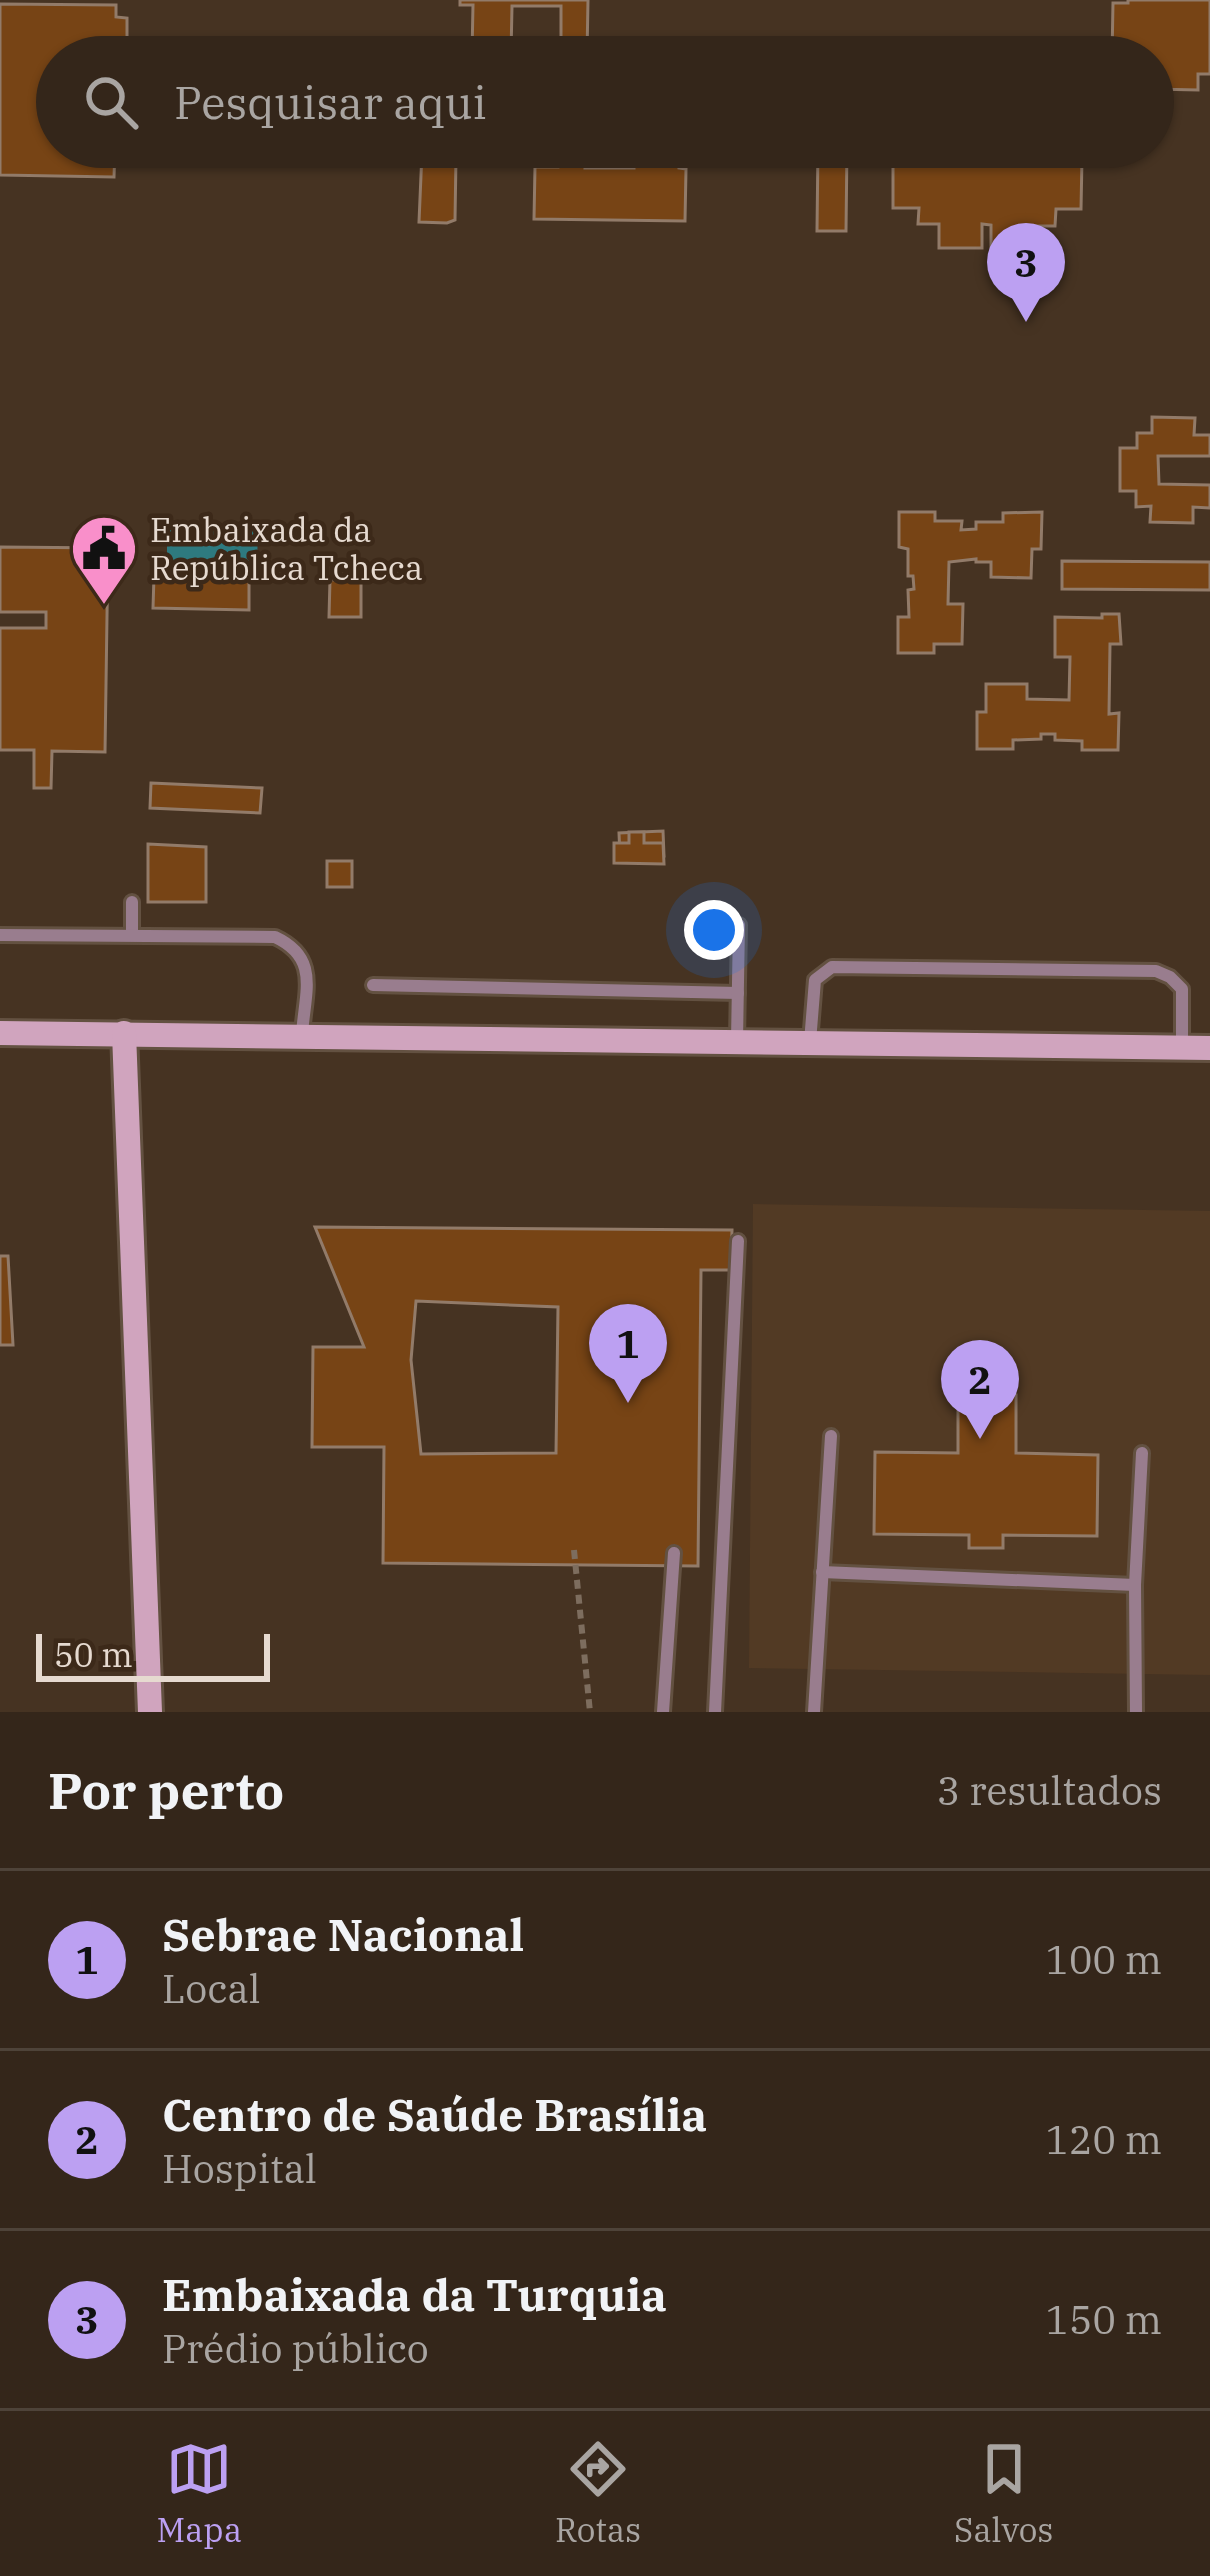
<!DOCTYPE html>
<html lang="pt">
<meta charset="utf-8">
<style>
body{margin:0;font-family:"IBM Plex Serif",serif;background:#3f3227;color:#f1f3f6}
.scale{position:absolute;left:36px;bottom:30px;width:234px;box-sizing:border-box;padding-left:12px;border:6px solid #e6dad0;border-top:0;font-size:33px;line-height:42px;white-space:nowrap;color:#e6dad0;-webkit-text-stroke:9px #3c2919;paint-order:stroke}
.you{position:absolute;left:714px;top:930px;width:42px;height:42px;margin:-30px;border:9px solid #fff;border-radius:50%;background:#1a73e8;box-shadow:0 0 0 18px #1a73e833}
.badge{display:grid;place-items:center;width:78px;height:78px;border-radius:50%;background:#bca0f2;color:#111;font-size:39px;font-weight:700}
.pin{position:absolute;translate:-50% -99px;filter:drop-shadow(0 3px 6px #0008)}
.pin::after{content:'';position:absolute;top:63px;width:42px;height:36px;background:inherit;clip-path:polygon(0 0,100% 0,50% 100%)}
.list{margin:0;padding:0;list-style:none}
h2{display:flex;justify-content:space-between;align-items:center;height:156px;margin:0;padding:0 48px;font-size:51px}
h2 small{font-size:39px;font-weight:400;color:#a9a5a2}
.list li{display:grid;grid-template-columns:78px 1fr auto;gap:36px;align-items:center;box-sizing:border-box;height:180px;padding:0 48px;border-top:3px solid #4e4339}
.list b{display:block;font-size:45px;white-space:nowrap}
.list p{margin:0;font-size:39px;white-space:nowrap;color:#a9a5a2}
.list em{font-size:39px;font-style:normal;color:#a9a5a2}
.icon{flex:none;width:66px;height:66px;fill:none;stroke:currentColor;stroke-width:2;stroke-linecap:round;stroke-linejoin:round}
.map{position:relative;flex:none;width:1210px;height:1712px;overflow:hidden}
.search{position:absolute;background:#34261a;box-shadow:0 3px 9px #0004;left:36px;right:36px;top:36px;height:132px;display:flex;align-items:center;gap:30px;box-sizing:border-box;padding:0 42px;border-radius:66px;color:#a9a5a2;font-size:45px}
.sheet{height:696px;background:#34261a}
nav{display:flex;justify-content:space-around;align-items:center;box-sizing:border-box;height:168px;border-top:3px solid #4e4339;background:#34261a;font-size:33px;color:#a9a5a2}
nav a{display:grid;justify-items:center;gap:6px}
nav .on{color:#bca0f2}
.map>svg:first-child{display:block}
</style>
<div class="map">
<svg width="1210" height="1712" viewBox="0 0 1210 1712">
<rect width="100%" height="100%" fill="#463322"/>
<path fill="#523a24" d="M753,1204L1210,1211V1675L749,1668Z"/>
<path fill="#2e7a7f" d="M167,525L258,527L257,565L167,562Z"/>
<g fill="#774415" stroke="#927b69" stroke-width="3" fill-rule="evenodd">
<path d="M460,0H588L587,55L688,57H459L460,54H472L473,5H460ZM512,6H561V55L511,54Z"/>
<path d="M1128,0H1210V74H1198V90L1153,89V57H1112L1113,3H1128Z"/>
<path d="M0,4L116,5V17L127,18V57H57V147H115L114,177L0,175Z"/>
<path d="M559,147H586L585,168H634V147H680L679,168L686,169L685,221L534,219L535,167H558Z"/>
<path d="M818,147H847L846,231H817Z"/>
<path d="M919,147H1056V157L1082,158L1081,209H1056L1055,226H1035V249H991V225L982,224V248H939V224H918L919,208H893V155H919Z"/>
<path d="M422,152L456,157L455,220L447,223L419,222Z"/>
<path d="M1152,417L1195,418L1194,435H1210V456H1158L1159,484L1210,485V508L1193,507V523L1150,522L1151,506L1136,507V491H1120V448H1137V433H1152Z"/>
<path d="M899,512H935V521H962L961,530L976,529V522H1003V513L1042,512L1041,549H1032L1031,578L991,577V562H976V559L949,562L948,604H963L962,644H934V653H898V617H909L908,590L914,589L913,576H908V549L899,547Z"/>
<path d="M0,547L108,548L105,752L52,751L51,788H34V750H0V628H46V612H0Z"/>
<path d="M1062,561L1210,562V590L1062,589Z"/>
<path d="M154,576L249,578V610L153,608Z"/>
<path d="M361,579V617H329L330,580Z"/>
<path d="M1102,614H1119L1121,644H1110L1109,714L1119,713L1118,750H1082V741L1055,740V734H1041V739L1013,740V749H977V712H986V684H1027V699L1069,700L1070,657H1055V617L1102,618Z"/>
<path d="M151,783L262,788L260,813L150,808Z"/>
<path d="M663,831L664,856L620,857L619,833Z"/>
<path d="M629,832H644V843H663L664,864L614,863V843H629Z"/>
<path d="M148,844L206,847V902H148Z"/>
<rect x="327" y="861" width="25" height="26"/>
<path d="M315,1227L732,1230L731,1270H701L698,1566L383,1563L384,1447H312L313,1347H364ZM416,1301L558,1307L556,1453L421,1454L411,1360Z"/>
<path d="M0,1256H8L13,1345H0Z"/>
<path d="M958,1395H1016V1453L1098,1455L1097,1536L1003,1535V1548H969V1535L874,1534L875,1452L958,1453Z"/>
</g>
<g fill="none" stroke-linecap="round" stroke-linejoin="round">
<defs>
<g id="lane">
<path d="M132,934V902"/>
<path d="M0,935L275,937C320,958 305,991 302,1034"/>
<path d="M373,985L738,993"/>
<path d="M737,1040L739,925"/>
<path d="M810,1042L815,980L832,967L1156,971L1170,977L1182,989V1047"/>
<path d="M822,1572L1135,1585"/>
<path d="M663,1712L674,1553"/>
<path d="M715,1712L738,1241"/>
<path d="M814,1712L831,1436"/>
<path d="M1136,1712L1135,1585L1142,1453"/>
</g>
<g id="secondary">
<path d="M0,1033L1210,1048"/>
<path d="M124,1033L150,1712"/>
</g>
</defs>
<use href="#lane" stroke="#635141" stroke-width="18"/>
<use href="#secondary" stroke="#635141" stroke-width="30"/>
<path stroke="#7d6d5e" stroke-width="6" stroke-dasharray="9 6" stroke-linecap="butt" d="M574,1550L590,1712"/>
<use href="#lane" stroke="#997d8e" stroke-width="12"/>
<use href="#secondary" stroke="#d0a4be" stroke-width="24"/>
</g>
<defs>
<symbol id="civic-pin" viewBox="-11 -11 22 30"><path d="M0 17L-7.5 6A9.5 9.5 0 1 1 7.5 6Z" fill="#f98fca" stroke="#3c2919"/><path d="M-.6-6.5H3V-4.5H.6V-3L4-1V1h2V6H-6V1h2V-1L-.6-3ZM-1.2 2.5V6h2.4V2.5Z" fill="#111"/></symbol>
</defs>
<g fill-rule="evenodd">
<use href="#civic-pin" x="66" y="510" width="76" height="104"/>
</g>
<g text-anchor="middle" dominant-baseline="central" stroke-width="9" stroke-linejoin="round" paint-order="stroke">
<g font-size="33" fill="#e6dad0" stroke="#3c2919" text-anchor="start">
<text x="150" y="529">Embaixada da<tspan x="150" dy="38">República Tcheca</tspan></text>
</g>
</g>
</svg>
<div class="scale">50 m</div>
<div class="you"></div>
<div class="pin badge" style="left:628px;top:1403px">1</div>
<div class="pin badge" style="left:980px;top:1439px">2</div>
<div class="pin badge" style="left:1026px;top:322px">3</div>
<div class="search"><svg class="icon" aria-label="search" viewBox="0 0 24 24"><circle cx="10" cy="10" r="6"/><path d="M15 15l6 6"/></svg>Pesquisar aqui</div>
</div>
<section class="sheet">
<h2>Por perto<small>3 resultados</small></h2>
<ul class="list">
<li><span class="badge">1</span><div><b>Sebrae Nacional</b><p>Local</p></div><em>100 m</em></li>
<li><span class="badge">2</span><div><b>Centro de Saúde Brasília</b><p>Hospital</p></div><em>120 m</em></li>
<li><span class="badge">3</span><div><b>Embaixada da Turquia</b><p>Prédio público</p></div><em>150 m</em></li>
</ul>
</section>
<nav>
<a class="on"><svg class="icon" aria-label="map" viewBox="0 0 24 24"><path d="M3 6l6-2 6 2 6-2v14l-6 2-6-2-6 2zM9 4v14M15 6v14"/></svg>Mapa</a>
<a><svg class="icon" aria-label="directions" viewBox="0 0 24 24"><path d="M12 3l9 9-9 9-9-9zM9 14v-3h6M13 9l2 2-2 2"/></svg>Rotas</a>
<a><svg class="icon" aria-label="saved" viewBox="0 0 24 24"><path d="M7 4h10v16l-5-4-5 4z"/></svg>Salvos</a>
</nav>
